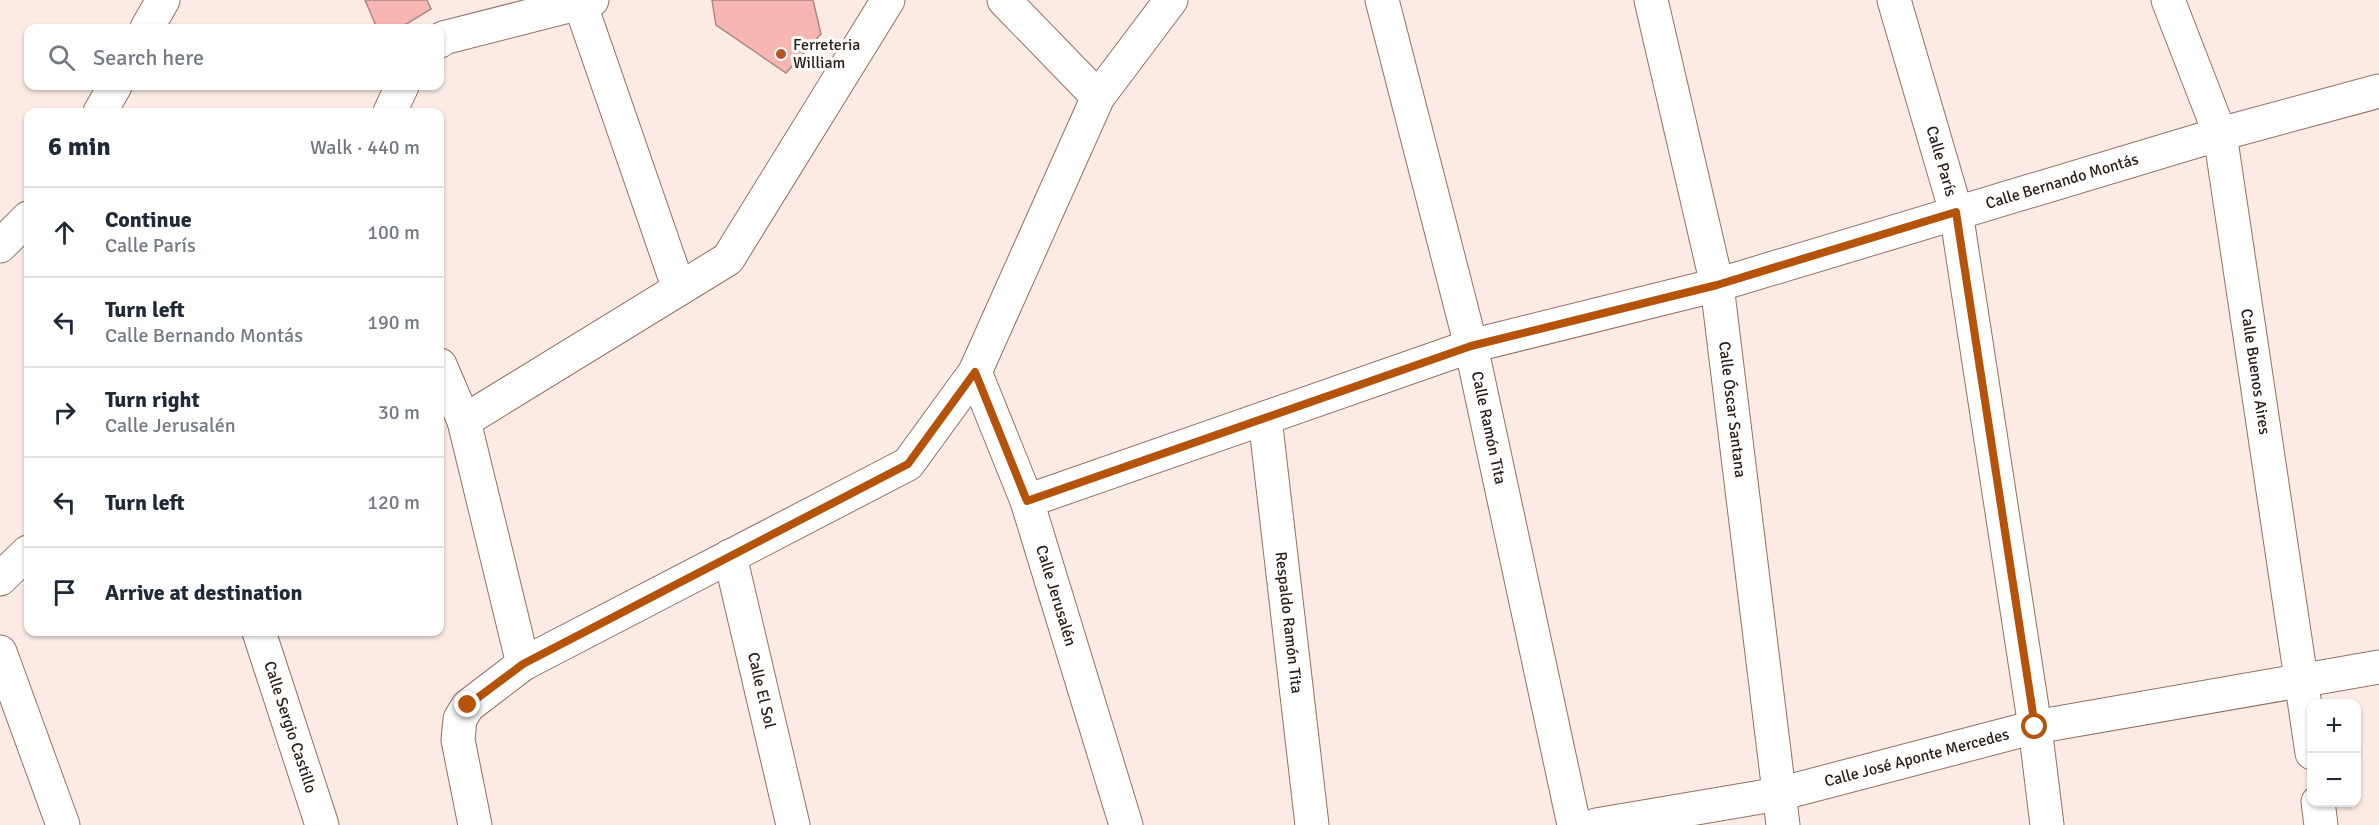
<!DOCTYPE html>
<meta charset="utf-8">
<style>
body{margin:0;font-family:Signika,sans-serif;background:#f6f6f7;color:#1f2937}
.controls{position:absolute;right:18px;bottom:18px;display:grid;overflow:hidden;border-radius:12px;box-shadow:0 2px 4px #0004}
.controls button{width:54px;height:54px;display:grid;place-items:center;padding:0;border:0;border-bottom:2px solid #e0e1e3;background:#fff;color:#1f2937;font:30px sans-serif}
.stop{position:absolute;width:18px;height:18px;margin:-14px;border:4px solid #b45309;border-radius:50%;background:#fff}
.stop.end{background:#b45309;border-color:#fff;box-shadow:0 2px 6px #0008}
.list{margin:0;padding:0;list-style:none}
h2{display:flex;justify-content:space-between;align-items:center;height:78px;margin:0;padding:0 24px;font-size:26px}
h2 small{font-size:20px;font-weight:400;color:#747a83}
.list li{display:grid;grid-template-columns:39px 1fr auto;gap:18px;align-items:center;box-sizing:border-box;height:90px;padding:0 24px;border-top:2px solid #e0e1e3}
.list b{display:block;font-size:22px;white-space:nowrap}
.list p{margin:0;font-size:20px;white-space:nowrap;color:#747a83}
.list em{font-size:20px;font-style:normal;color:#747a83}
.icon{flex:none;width:33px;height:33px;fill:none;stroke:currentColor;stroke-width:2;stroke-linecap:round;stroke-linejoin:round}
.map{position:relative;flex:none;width:2379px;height:825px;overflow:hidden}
.search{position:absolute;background:#fff;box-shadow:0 2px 4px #0004;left:24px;top:24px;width:420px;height:66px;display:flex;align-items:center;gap:15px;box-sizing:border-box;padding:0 21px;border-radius:12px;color:#747a83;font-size:22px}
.panel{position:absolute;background:#fff;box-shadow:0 2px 4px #0004;left:24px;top:108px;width:420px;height:528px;border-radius:12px}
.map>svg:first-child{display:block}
</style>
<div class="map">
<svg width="2379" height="825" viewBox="0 0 2379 825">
<rect width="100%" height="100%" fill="#fbebe4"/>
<g fill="#f7b6b2" stroke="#af8784" stroke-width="1.5">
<path d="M365,0H427L431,9L400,28H377Z"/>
<path d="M712,0H813L821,34L786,73L716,25Z"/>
</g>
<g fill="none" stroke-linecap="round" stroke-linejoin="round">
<defs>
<g id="street">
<path d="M1004,0L1098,97"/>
<path id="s1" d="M1382,0L1471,346L1574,825"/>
<path id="s2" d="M1651,0L1717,285L1783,825"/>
<path id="s3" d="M1894,0L1956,212L2035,727L2047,825"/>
<path id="s4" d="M2168,0L2220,134L2312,753"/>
<path d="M580,3L679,289"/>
<path d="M147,28L163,0"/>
<path d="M440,41L443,38L592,0"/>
<path d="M100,112L115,86"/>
<path d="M390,112L402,86"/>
<path d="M0,246L28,218"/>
<path d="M440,365L464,421L523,664"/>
<path id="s5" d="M975,372L1027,501L1126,825"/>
<path id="s6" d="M1265,418L1312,825"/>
<path d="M464,421L728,259L888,0"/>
<path id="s7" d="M1027,501L1471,346L1717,285L2220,134L2379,91"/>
<path id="s8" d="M730,556L793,825"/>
<path d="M0,579L28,552"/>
<path id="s9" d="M259,632L322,825"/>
<path d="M0,652L63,825"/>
<path d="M2318,802L2321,825"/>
<path d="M475,825L458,740L460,719L468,706L523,664L908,464L975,372L1098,97L1171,0"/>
<path id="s10" d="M1596,825L1779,794L2035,727L2379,667"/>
</g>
</defs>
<use href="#street" stroke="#937161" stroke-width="35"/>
<use href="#street" stroke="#fff" stroke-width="33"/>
</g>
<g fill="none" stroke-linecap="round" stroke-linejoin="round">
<path stroke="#b45309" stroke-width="8" d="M468,705L523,664L908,464L975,372L1027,501L1471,346L1717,285L1956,212L2035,727"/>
</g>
<circle fill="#b85227" stroke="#fcfcfc" stroke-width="2" cx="781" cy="54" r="6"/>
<g text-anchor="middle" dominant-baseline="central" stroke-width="6" stroke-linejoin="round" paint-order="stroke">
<g font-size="16" fill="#291c15" stroke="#fcfcfc" text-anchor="start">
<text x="793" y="45">Ferreteria<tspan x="793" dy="18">William</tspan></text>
</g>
<g font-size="16" fill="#291c15" stroke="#fcfcfc">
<text stroke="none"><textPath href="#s3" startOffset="168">Calle París</textPath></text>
<text stroke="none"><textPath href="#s7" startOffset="1084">Calle Bernando Montás</textPath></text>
<text stroke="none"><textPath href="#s4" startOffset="384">Calle Buenos Aires</textPath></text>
<text stroke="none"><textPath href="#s2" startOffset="418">Calle Óscar Santana</textPath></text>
<text stroke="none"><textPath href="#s1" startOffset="441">Calle Ramón Tita</textPath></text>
<text stroke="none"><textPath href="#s5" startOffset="238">Calle Jerusalén</textPath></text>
<text stroke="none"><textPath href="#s6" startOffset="206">Respaldo Ramón Tita</textPath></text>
<text stroke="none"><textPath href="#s8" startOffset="138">Calle El Sol</textPath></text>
<text stroke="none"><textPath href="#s9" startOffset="100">Calle Sergio Castillo</textPath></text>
<text stroke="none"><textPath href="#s10" startOffset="328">Calle José Aponte Mercedes</textPath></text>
</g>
</g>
</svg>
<div class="controls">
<button>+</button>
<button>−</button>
</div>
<div class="stop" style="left:2035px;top:727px"></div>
<div class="stop end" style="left:468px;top:705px"></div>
<div class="search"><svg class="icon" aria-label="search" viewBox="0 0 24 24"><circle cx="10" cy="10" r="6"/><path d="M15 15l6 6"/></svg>Search here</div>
<section class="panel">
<h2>6 min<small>Walk · 440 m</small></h2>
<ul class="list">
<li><svg class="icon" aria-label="ahead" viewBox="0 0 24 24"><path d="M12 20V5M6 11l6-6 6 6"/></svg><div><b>Continue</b><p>Calle París</p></div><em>100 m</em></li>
<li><svg class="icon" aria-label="left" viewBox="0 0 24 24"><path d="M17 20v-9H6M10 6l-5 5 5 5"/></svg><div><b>Turn left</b><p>Calle Bernando Montás</p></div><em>190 m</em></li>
<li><svg class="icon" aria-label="right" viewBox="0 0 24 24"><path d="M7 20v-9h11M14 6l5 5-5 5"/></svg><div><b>Turn right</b><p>Calle Jerusalén</p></div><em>30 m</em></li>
<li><svg class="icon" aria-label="left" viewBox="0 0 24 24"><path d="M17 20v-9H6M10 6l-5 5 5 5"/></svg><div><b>Turn left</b></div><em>120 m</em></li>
<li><svg class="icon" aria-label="arrive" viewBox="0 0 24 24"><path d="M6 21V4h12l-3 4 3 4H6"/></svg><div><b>Arrive at destination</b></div></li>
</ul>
</section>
</div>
